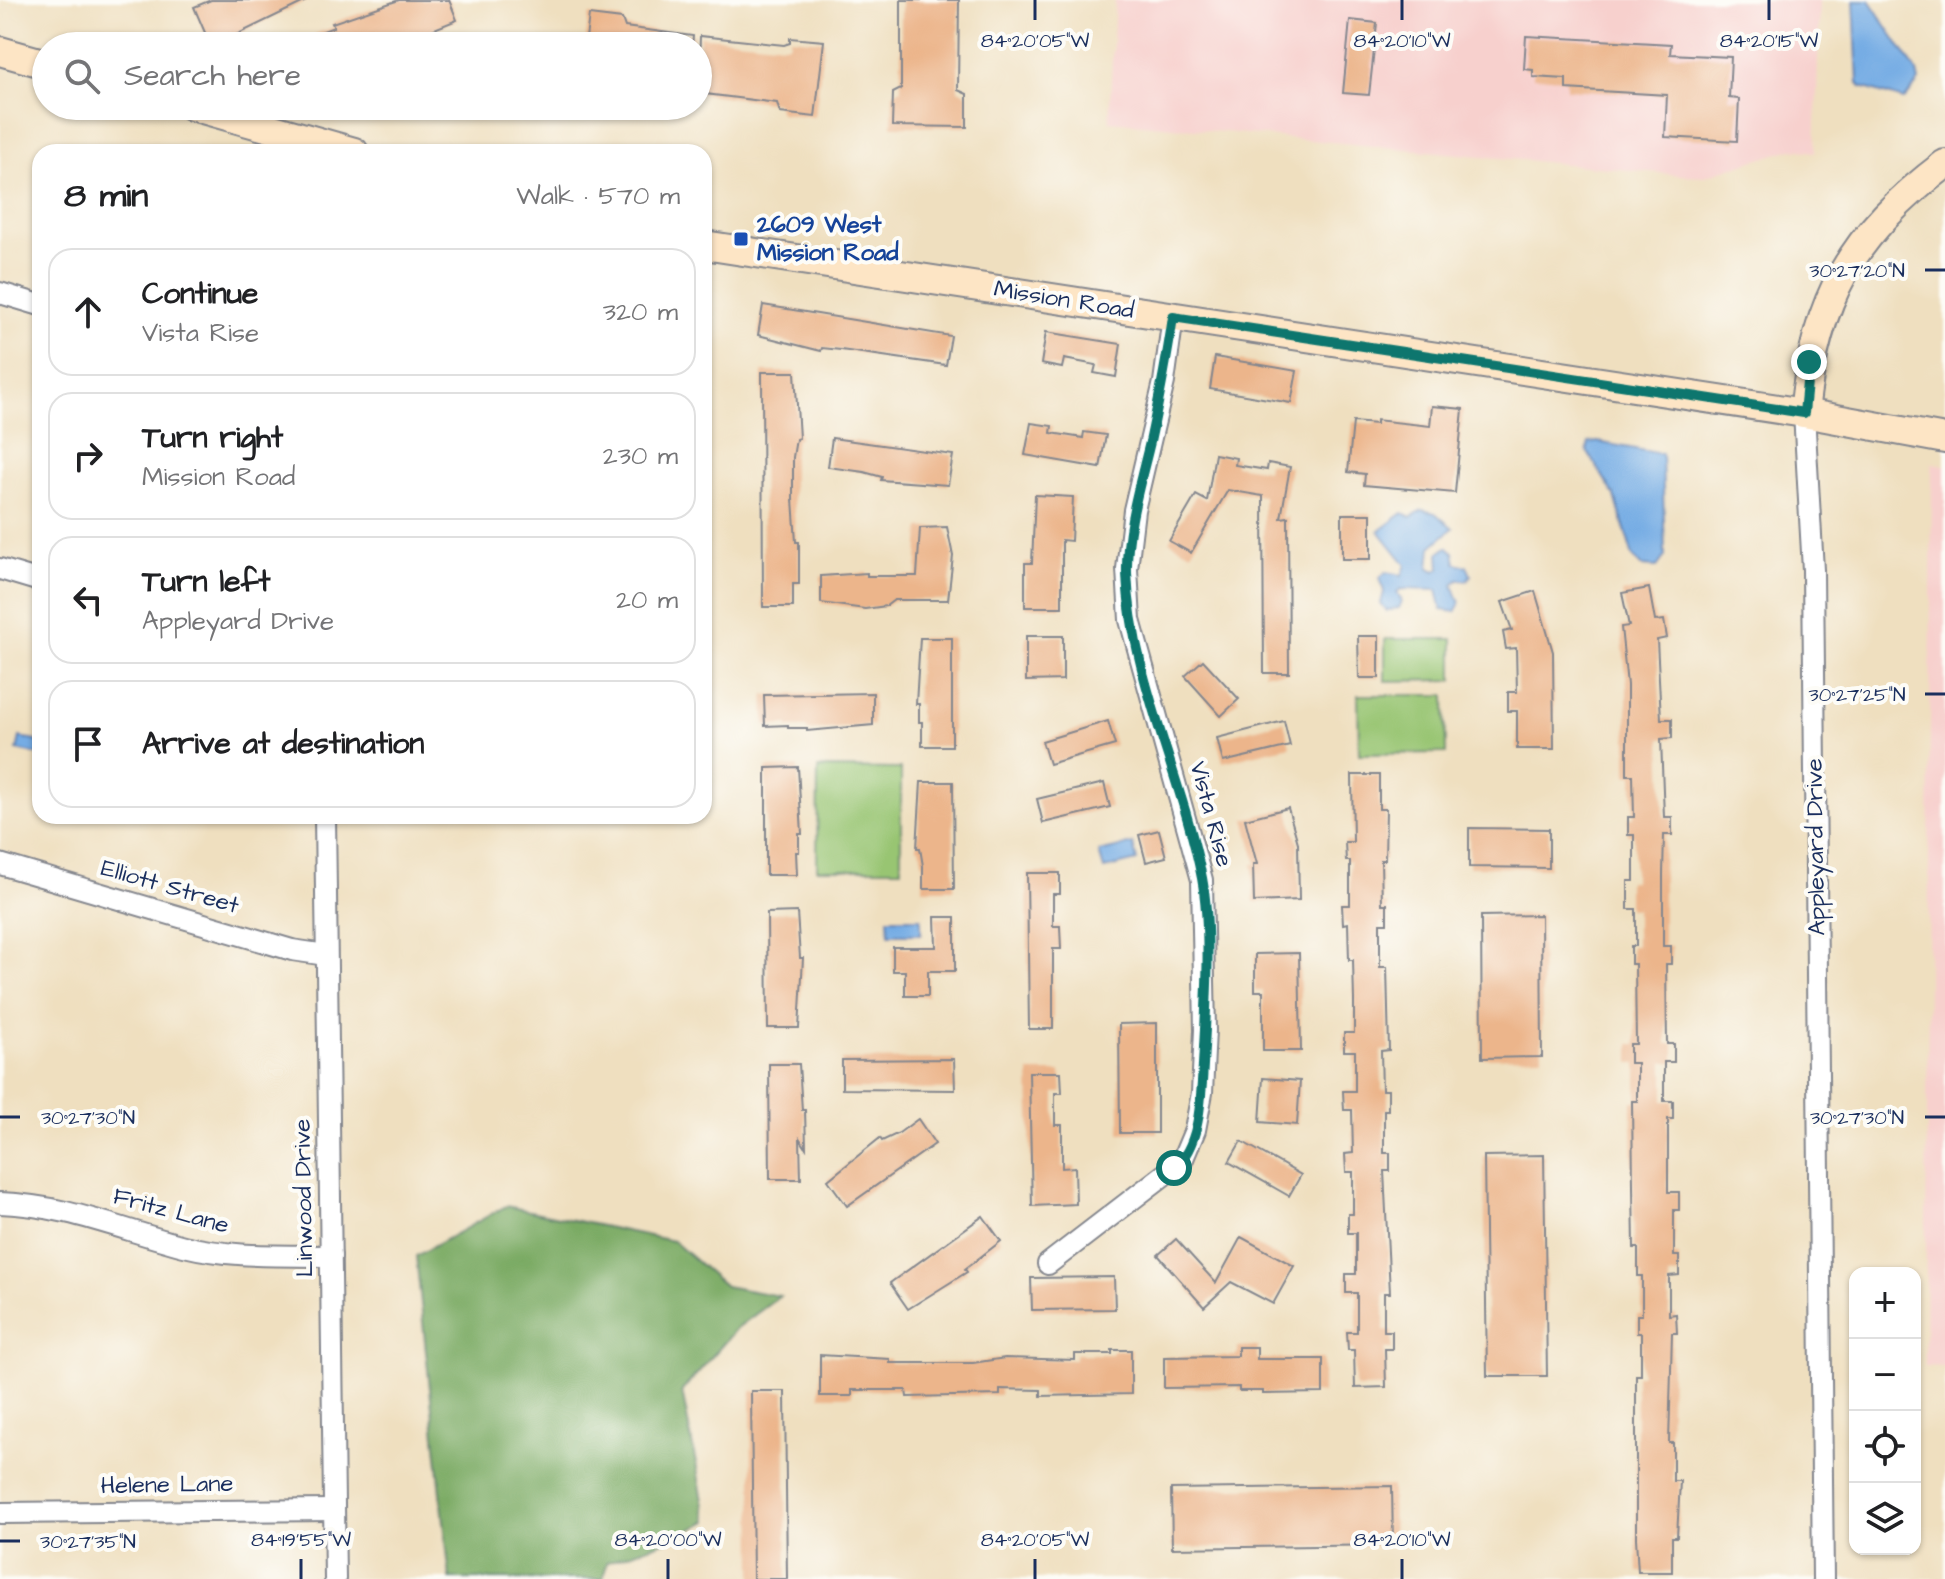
<!DOCTYPE html>
<meta charset="utf-8">
<style>
body{margin:0;font-family:"Architects Daughter",sans-serif;background:#f6f6f6;color:#202124}
.controls{position:absolute;right:24px;bottom:24px;display:grid;overflow:hidden;border-radius:16px;box-shadow:0 2px 6px #0004}
.controls button{width:72px;height:72px;display:grid;place-items:center;padding:0;border:0;border-bottom:2px solid #e0e0e0;background:#fff;color:#202124;font:40px sans-serif}
.stop{position:absolute;width:24px;height:24px;margin:-18px;border:6px solid #0f766e;border-radius:50%;background:#fff}
.stop.end{background:#0f766e;border-color:#fff;box-shadow:0 2px 8px #0008}
.list{margin:0;padding:0;list-style:none}
h2{display:flex;justify-content:space-between;align-items:center;height:104px;margin:0;padding:0 32px;font-size:34px}
h2 small{font-size:26px;font-weight:400;color:#757577}
.list li{display:grid;grid-template-columns:52px 1fr auto;gap:24px;align-items:center;box-sizing:border-box;height:128px;margin:0 16px 16px;padding:0 16px;border:2px solid #e0e0e0;border-radius:24px}
.list b{display:block;font-size:30px;white-space:nowrap}
.list p{margin:0;font-size:26px;white-space:nowrap;color:#757577}
.list em{font-size:26px;font-style:normal;color:#757577}
.icon{flex:none;width:44px;height:44px;fill:none;stroke:currentColor;stroke-width:2;stroke-linecap:round;stroke-linejoin:round}
.map{position:relative;flex:none;width:1945px;height:1579px;overflow:hidden}
.search{position:absolute;background:#fff;box-shadow:0 2px 6px #0004;left:32px;top:32px;width:680px;height:88px;display:flex;align-items:center;gap:20px;box-sizing:border-box;padding:0 28px;border-radius:44px;color:#757577;font-size:30px}
.panel{position:absolute;background:#fff;box-shadow:0 2px 6px #0004;left:32px;top:144px;width:680px;height:680px;border-radius:24px}
.map>svg:first-child{display:block}
</style>
<div class="map">
<svg width="1945" height="1579" viewBox="0 0 1945 1579">
<rect width="100%" height="100%" fill="#fdfcf7"/>
<filter id="ink" filterUnits="userSpaceOnUse"><feTurbulence type="fractalNoise" baseFrequency=".0125" numOctaves="2"/><feDisplacementMap in="SourceGraphic" scale="16" xChannelSelector="R" yChannelSelector="G"/><feConvolveMatrix kernelMatrix="1 2 1 2 8 2 1 2 1" color-interpolation-filters="sRGB"/></filter>
<filter id="wash" filterUnits="userSpaceOnUse"><feTurbulence type="fractalNoise" baseFrequency=".006" numOctaves="4" result="noise"/><feDisplacementMap in="SourceGraphic" scale="32" xChannelSelector="R" yChannelSelector="G"/><feGaussianBlur stdDeviation="1.8" result="paint"/><feColorMatrix in="noise" values="0 0 0 0 0 0 0 0 0 0 0 0 0 0 0 0 0 1.4 0 .05"/><feComposite in="paint" operator="in"/></filter>
<g filter="url(#wash)">
<rect width="100%" height="100%" fill="#efdfbf"/>
<g fill="#f7d0cd">
<path d="M1115,0H1820L1815,152L1792,149L1702,177L1109,121Z"/>
<path d="M1932,463L1945,466V1367L1925,1366Z"/>
</g>
<g fill="#98c572" stroke="#5a7a68" stroke-width="2">
<path d="M1385,639H1453V680L1385,681Z"/>
<path d="M1358,695H1445L1446,753L1359,754Z"/>
<path d="M818,768L901,769V869H817Z"/>
</g>
<path fill="#7aaa64" stroke="#4a6c61" stroke-width="2" d="M506,1206L673,1241L725,1286L780,1296L737,1328L682,1391L707,1521L680,1536L607,1562L603,1579H450L416,1256Z"/>
<g fill="#75ace4" stroke="#486ea1" stroke-width="2">
<path d="M1854,0H1869L1917,72L1919,81L1904,100L1861,87L1858,83Z"/>
<path d="M1598,442L1662,454L1665,556L1657,567L1641,566L1633,557L1615,496L1587,451L1589,443Z"/>
<path d="M1422,510L1435,513L1453,528L1431,547L1429,568L1435,571L1440,568L1439,553L1447,547L1454,552L1456,563L1467,566L1471,575L1467,580H1458L1453,585L1460,603L1455,612L1442,610L1437,590L1401,589L1397,592L1402,601L1399,608L1387,611L1381,603L1384,592L1380,577L1386,572L1402,575L1406,565L1379,531L1403,513L1411,517Z"/>
<path d="M20,737L40,742V755L17,750Z"/>
<path d="M1133,844L1137,861L1104,869L1099,852Z"/>
<path d="M888,918H921V934H889Z"/>
</g>
<g id="blocks">
<g fill="#ecb58b">
<path d="M211,0H308L230,38L228,34L209,42L194,7Z"/>
<path d="M399,0H449L457,20L392,46H320L315,34L334,27L332,23Z"/>
<path d="M901,0H959L958,90L967,94V127L892,126L893,93L901,89Z"/>
<path d="M589,15L622,19L625,27L693,36L692,46H585Z"/>
<path d="M1350,20L1377,23L1369,95L1343,93Z"/>
<path d="M700,36L784,45L790,43V38L824,41L815,117L780,113L777,103L698,93Z"/>
<path d="M1526,36L1671,44L1670,54L1731,57L1729,98L1739,99L1737,141L1665,137L1667,95L1566,89V79L1533,77V70L1524,69Z"/>
<path d="M763,305L951,336L946,365L841,350L822,348L821,351L758,335Z"/>
<path d="M1046,332L1121,344L1116,377L1094,373L1096,365L1064,359L1062,368L1041,364Z"/>
<path d="M1215,357L1297,371L1291,403L1210,389Z"/>
<path d="M762,372H795L799,438L796,439L793,457V499L796,542H799V584H793V607H763Z"/>
<path d="M1432,406L1463,409L1455,493L1364,485L1365,474L1348,472L1353,422L1376,424V420L1430,426Z"/>
<path d="M1031,423L1052,426L1051,433L1083,438L1084,432L1106,435L1100,468L1025,455Z"/>
<path d="M832,438L953,455L948,485L881,480L882,477L864,472L828,467Z"/>
<path d="M1215,454L1236,458L1235,465L1267,470L1268,463L1290,467L1281,518L1288,517L1289,673H1264L1263,496L1228,490L1191,553L1169,541L1196,495L1207,501Z"/>
<path d="M1035,495L1073,497L1071,541L1062,540V607H1025V563H1032Z"/>
<rect x="1342" y="514" width="29" height="45"/>
<path d="M947,527L953,556L948,600H894L886,606L865,609L821,603V576L867,573V576H917L920,528Z"/>
<path d="M1649,588L1655,621L1664,620L1667,638L1657,640L1661,719H1672V738L1661,739L1664,817H1672V835H1664L1663,874V946H1671V964H1666L1667,1044H1674V1062H1664V1101H1673V1119H1668V1192H1679V1210H1674V1256H1679V1275L1669,1276V1315L1676,1314L1677,1333H1672L1669,1443H1673V1481H1680L1677,1537H1672V1572H1638L1636,1538V1375H1641V1333H1637V1315H1642V1276H1638V1248H1634L1633,1186L1632,1101H1637V1063H1630V1044H1636L1635,964H1631V946H1636V909H1628V881H1634V835H1628V817H1634L1633,775H1627V685L1621,627L1629,626L1622,593Z"/>
<path d="M1535,591L1553,652L1554,749H1517V711H1508V692H1517L1516,648L1506,649L1503,632L1512,630L1502,602Z"/>
<path d="M1026,636H1063V680L1026,681Z"/>
<path d="M1358,636H1379V678H1359Z"/>
<path d="M920,638H952V746H922V722H919V704H916Z"/>
<path d="M1203,660L1239,699L1221,716L1185,676Z"/>
<path d="M873,693V725L807,731V728H788V725L765,726L764,695Z"/>
<path d="M1108,721L1115,745L1049,764L1042,741Z"/>
<path d="M1284,721L1290,746L1223,762L1217,738Z"/>
<path d="M798,767L802,834H799V852H796L797,875H766V768Z"/>
<path d="M1352,775H1379V809H1386L1385,860H1381L1382,904H1387V923H1380V967H1387L1389,1050L1381,1051L1382,1090H1388V1110H1384V1153H1390V1171H1384L1390,1293H1384V1331H1392V1349H1385L1386,1387L1355,1388L1354,1350H1348L1347,1332H1357V1293H1346V1274H1356V1233H1348V1214H1353V1172H1346L1345,1154L1353,1153L1352,1110H1344L1343,1091H1355V1051H1344V1033H1354V1000L1353,960H1349L1348,923L1343,924L1342,905H1350V861H1346L1345,842H1353Z"/>
<path d="M921,782H953L954,889H923V866L920,848H917Z"/>
<path d="M1104,783L1110,807L1043,823L1037,799Z"/>
<path d="M1288,808L1298,843L1299,900L1254,902L1253,864H1257L1245,819Z"/>
<path d="M1469,828L1549,829V868L1469,867Z"/>
<path d="M1159,830L1166,857L1146,862L1139,835Z"/>
<path d="M1027,873H1060V894H1053V926H1060L1061,949H1053V1029H1029Z"/>
<path d="M797,912L800,958H803L799,1028H768L767,913Z"/>
<path d="M1541,915L1542,1057L1482,1058L1481,916Z"/>
<path d="M935,917H955V971H928V996H905V971H893V947H936Z"/>
<path d="M1299,953L1301,1051H1263V991H1255V954Z"/>
<path d="M1157,1023V1133H1120L1119,1024Z"/>
<path d="M954,1059L955,1090L842,1089V1060Z"/>
<path d="M769,1064H799L802,1110H805L806,1148L800,1139L801,1179H770Z"/>
<path d="M1029,1072H1061L1062,1093H1055V1125H1062V1168L1075,1167L1076,1204L1032,1206Z"/>
<path d="M1263,1078L1300,1081L1297,1125L1260,1122Z"/>
<path d="M918,1119L935,1144L847,1206L828,1180L880,1138L882,1141L899,1133Z"/>
<path d="M1241,1141L1301,1175L1289,1196L1229,1162Z"/>
<path d="M1544,1155L1547,1376H1487L1484,1156Z"/>
<path d="M983,1216L1001,1241L965,1269L967,1272L908,1309L890,1283Z"/>
<path d="M1241,1237L1294,1266L1273,1304L1231,1282L1204,1307L1158,1255L1176,1239L1216,1283Z"/>
<path d="M1114,1277L1115,1309L1032,1310L1031,1278Z"/>
<path d="M1238,1347H1257V1359H1323V1393L1263,1394V1391H1239V1387L1164,1388V1357L1238,1356Z"/>
<path d="M1112,1350H1131V1394L1041,1396V1390L1000,1389V1395L907,1397L906,1390H852V1396H820V1355L890,1359V1363H973L1005,1358L1075,1360V1354H1112Z"/>
<path d="M751,1391H785L787,1579H753Z"/>
<path d="M1392,1486L1393,1545L1172,1548L1171,1489Z"/>
</g>
</g>
</g>
<g filter="url(#ink)">
<use href="#blocks" fill-opacity="0" stroke="#85878e" stroke-width="2"/>
<g fill="none" stroke-linecap="round" stroke-linejoin="round">
<defs>
<g id="street">
<path d="M0,293L40,305"/>
<path d="M1804,413L1813,570L1823,1579"/>
<path d="M0,569L40,581"/>
<path d="M325,816L335,1579"/>
<path d="M0,864L292,950L326,955"/>
<path d="M0,1203C66,1205 122,1230 184,1246C233,1258 281,1255 331,1256"/>
<path d="M1048,1264L1182,1161L1195,1130L1202,1093L1205,1030L1202,880L1130,620L1127,569L1134,510L1164,382L1173,317"/>
<path d="M0,1513L334,1510"/>
</g>
<g id="secondary">
<path d="M0,51L46,64"/>
<path d="M192,106L354,152"/>
<path d="M704,245L1804,413L1945,439"/>
<path d="M1804,413C1816,297 1852,234 1945,164"/>
</g>
</defs>
<use href="#street" stroke="#85878e" stroke-width="24"/>
<use href="#secondary" stroke="#85878e" stroke-width="32"/>
<use href="#street" stroke="#fff" stroke-width="20"/>
<use href="#secondary" stroke="#fde5c5" stroke-width="28"/>
</g>
</g>
<g fill="none" stroke-linecap="round" stroke-linejoin="round" filter="url(#ink)">
<path stroke="#0f766e" stroke-width="10" d="M1174,1168C1201,1145 1201,1097 1203,1065C1206,1010 1212,932 1202,878C1182,776 1131,677 1127,573C1126,529 1140,484 1150,442C1159,400 1167,359 1173,317L1804,413L1809,362"/>
</g>
<path fill="none" stroke="#1b2f5e" stroke-width="3" d="M1035,0V20M1402,0V20M1769,0V20M1925,270H1945M1925,694H1945M0,1117H20M1925,1117H1945M0,1541H20M301,1559V1579M668,1559V1579M1035,1559V1579M1402,1559V1579"/>
<rect fill="#1a4fb4" stroke="#fdfcf7" stroke-width="3" x="733" y="231" width="16" height="16" rx="4"/>
<g text-anchor="middle" dominant-baseline="central" stroke-width="8" stroke-linejoin="round" paint-order="stroke">
<g font-size="24" font-weight="bold" fill="#164399" stroke="#fdfcf7" text-anchor="start">
<text x="757" y="225">2609 West<tspan x="757" dy="28">Mission Road</tspan></text>
</g>
<g font-size="24" fill="#1b2f5e" stroke="#fdfcf7">
<text transform="translate(1064 300) rotate(9)">Mission Road</text>
<text transform="translate(1211 814) rotate(75)">Vista Rise</text>
<text transform="translate(1816 847) rotate(-91)">Appleyard Drive</text>
<text transform="translate(170 887) rotate(16)">Elliott Street</text>
<text transform="translate(304 1198) rotate(-91)">Linwood Drive</text>
<text transform="translate(171 1211) rotate(15)">Fritz Lane</text>
<text transform="translate(167 1485) rotate(-1)">Helene Lane</text>
</g>
</g>
<g font-size="20" text-anchor="middle" fill="#1b2f5e" stroke="#fdfcf7" stroke-width="8" stroke-linejoin="round" paint-order="stroke">
<text x="1035" y="47">84°20'05"W</text>
<text x="1402" y="47">84°20'10"W</text>
<text x="1769" y="47">84°20'15"W</text>
<text x="1857" y="277">30°27'20"N</text>
<text x="1857" y="701">30°27'25"N</text>
<text x="1857" y="1124">30°27'30"N</text>
<text x="88" y="1124">30°27'30"N</text>
<text x="301" y="1546">84°19'55"W</text>
<text x="668" y="1546">84°20'00"W</text>
<text x="1035" y="1546">84°20'05"W</text>
<text x="1402" y="1546">84°20'10"W</text>
<text x="88" y="1548">30°27'35"N</text>
</g>
</svg>
<div class="controls">
<button>+</button>
<button>−</button>
<button><svg class="icon" aria-label="locate" viewBox="0 0 24 24"><circle cx="12" cy="12" r="6"/><path d="M12 2v4M12 18v4M2 12h4M18 12h4"/></svg></button>
<button><svg class="icon" aria-label="layers" viewBox="0 0 24 24"><path d="M12 4l9 5-9 5-9-5zM3 14l9 5 9-5"/></svg></button>
</div>
<div class="stop" style="left:1174px;top:1168px"></div>
<div class="stop end" style="left:1809px;top:362px"></div>
<div class="search"><svg class="icon" aria-label="search" viewBox="0 0 24 24"><circle cx="10" cy="10" r="6"/><path d="M15 15l6 6"/></svg>Search here</div>
<section class="panel">
<h2>8 min<small>Walk · 570 m</small></h2>
<ul class="list">
<li><svg class="icon" aria-label="ahead" viewBox="0 0 24 24"><path d="M12 20V5M6 11l6-6 6 6"/></svg><div><b>Continue</b><p>Vista Rise</p></div><em>320 m</em></li>
<li><svg class="icon" aria-label="right" viewBox="0 0 24 24"><path d="M7 20v-9h11M14 6l5 5-5 5"/></svg><div><b>Turn right</b><p>Mission Road</p></div><em>230 m</em></li>
<li><svg class="icon" aria-label="left" viewBox="0 0 24 24"><path d="M17 20v-9H6M10 6l-5 5 5 5"/></svg><div><b>Turn left</b><p>Appleyard Drive</p></div><em>20 m</em></li>
<li><svg class="icon" aria-label="arrive" viewBox="0 0 24 24"><path d="M6 21V4h12l-3 4 3 4H6"/></svg><div><b>Arrive at destination</b></div></li>
</ul>
</section>
</div>
